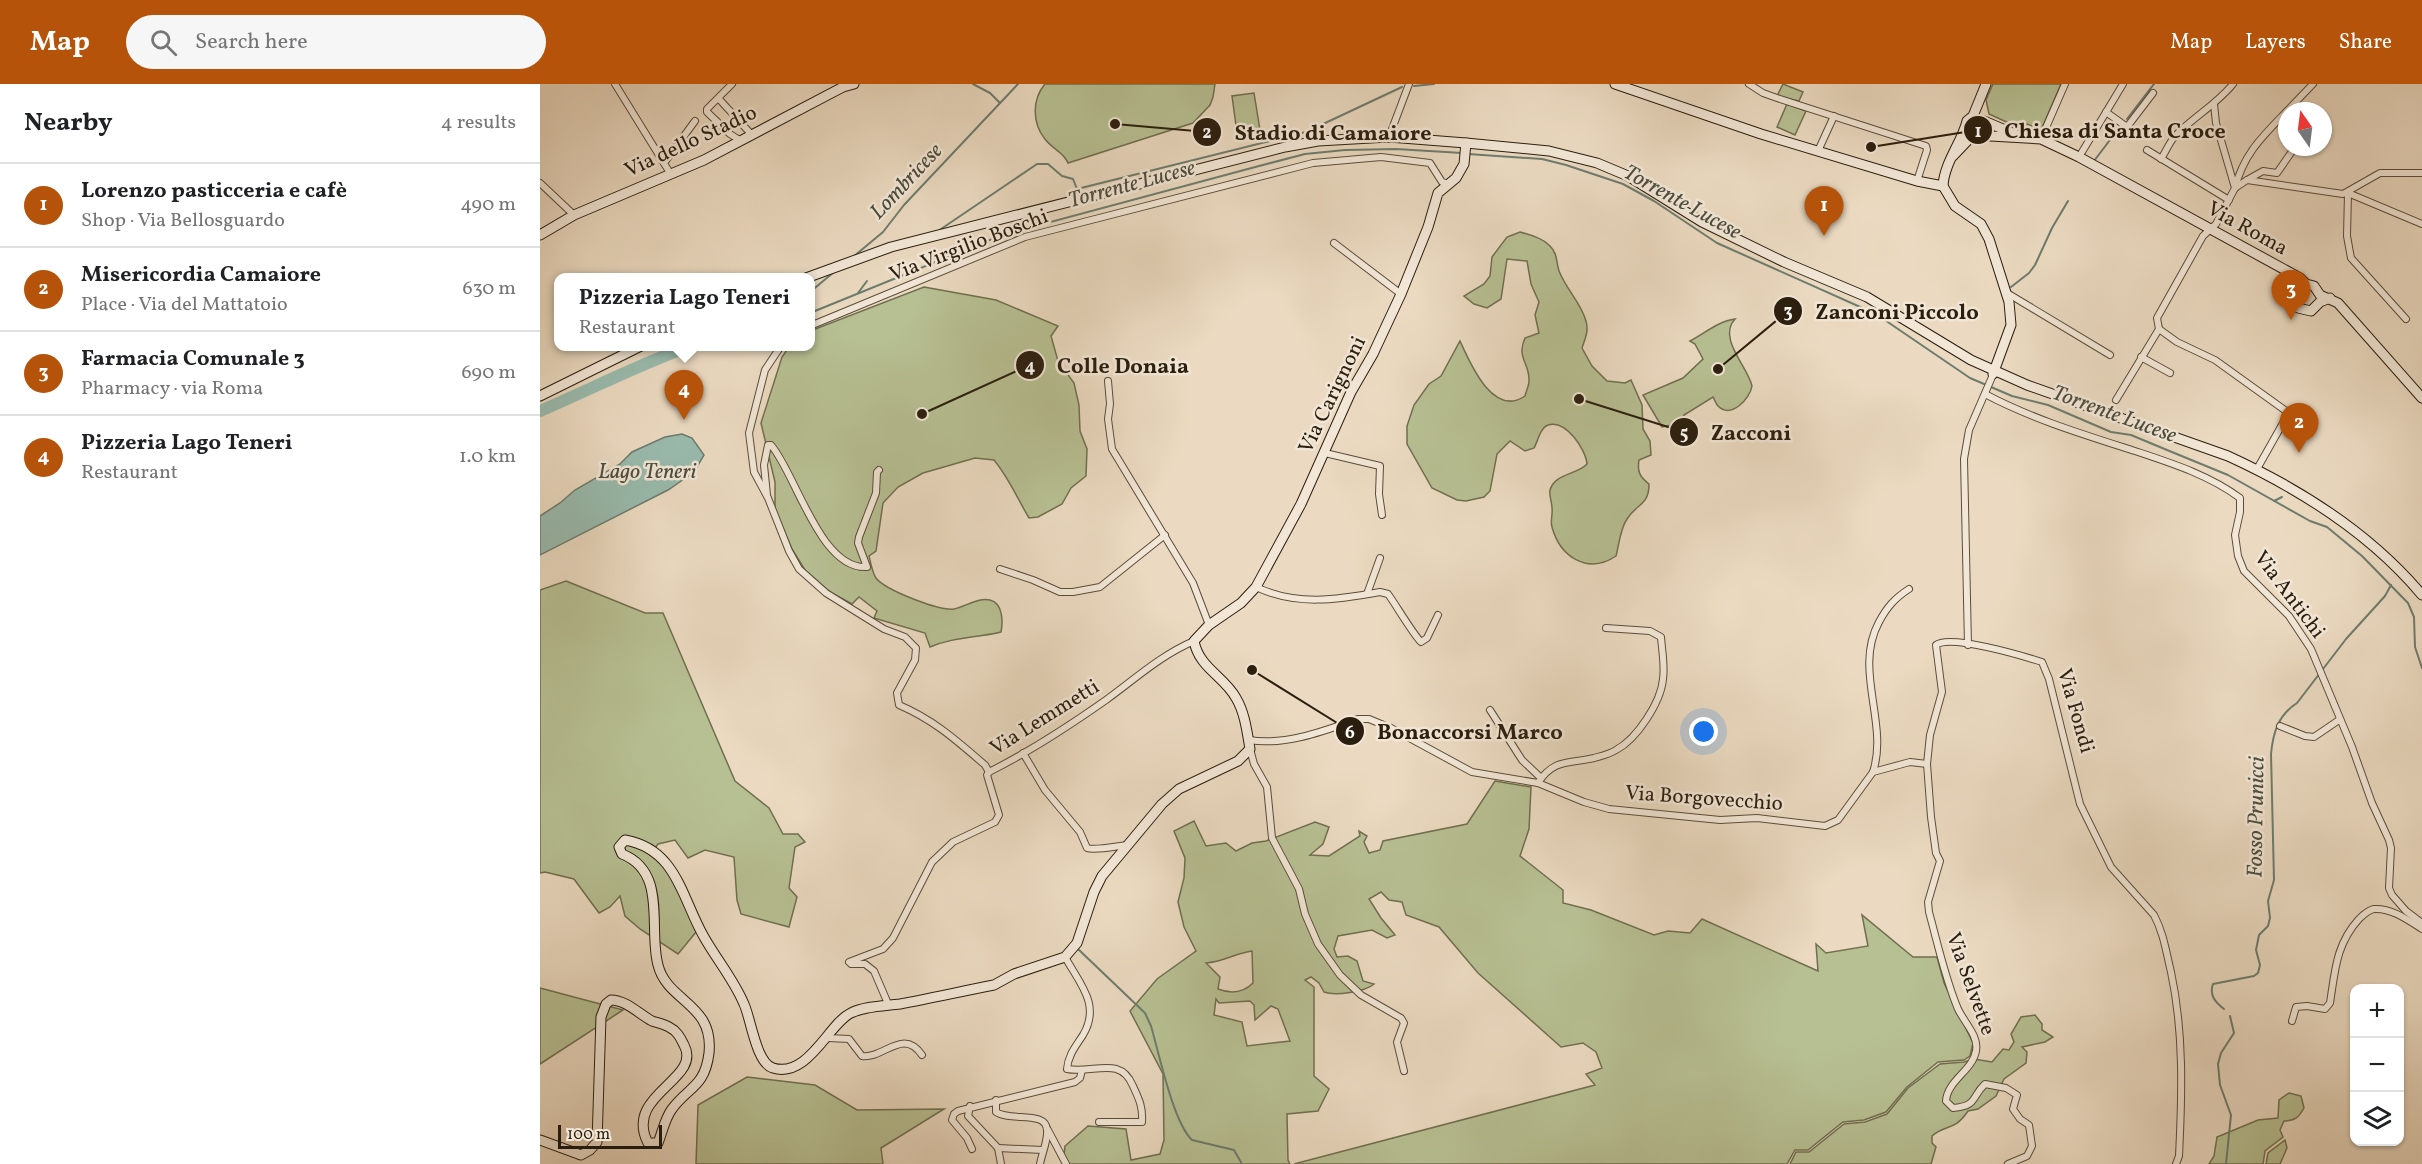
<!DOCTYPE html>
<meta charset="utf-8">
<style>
body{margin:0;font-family:Vollkorn,serif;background:#f6f6f6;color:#202124}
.controls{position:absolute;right:18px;bottom:18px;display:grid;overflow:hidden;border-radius:12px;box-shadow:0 2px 4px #0004}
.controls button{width:54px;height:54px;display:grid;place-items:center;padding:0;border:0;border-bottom:2px solid #e0e0e0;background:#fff;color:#202124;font:30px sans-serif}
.compass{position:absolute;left:1738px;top:18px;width:54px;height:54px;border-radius:50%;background:#fff;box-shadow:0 2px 4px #0004;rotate:346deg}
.scale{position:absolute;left:18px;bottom:15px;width:104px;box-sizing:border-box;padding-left:6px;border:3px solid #2a1e0e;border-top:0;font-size:16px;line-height:21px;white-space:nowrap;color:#2a1e0e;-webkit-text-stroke:4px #f2e7d7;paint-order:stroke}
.you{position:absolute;left:1164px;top:648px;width:21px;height:21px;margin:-15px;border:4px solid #fff;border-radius:50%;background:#1a73e8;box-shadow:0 0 0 9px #1a73e833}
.badge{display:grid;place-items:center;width:39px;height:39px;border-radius:50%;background:#b45309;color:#fff;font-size:20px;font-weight:700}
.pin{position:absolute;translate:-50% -50px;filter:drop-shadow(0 2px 3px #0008)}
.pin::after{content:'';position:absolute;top:32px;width:21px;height:18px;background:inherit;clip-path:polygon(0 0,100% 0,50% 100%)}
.popup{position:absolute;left:14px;top:189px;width:261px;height:78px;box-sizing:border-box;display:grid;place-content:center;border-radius:12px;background:#fff;filter:drop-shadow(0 2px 4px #0005);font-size:20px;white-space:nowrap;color:#757577}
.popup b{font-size:22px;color:#202124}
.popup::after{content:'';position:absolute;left:50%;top:100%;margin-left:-12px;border:12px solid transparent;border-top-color:#fff}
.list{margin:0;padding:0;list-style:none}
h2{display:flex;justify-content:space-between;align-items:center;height:78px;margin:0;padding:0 24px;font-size:26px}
h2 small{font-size:20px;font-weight:400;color:#757577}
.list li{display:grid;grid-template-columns:39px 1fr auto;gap:18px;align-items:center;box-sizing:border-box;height:84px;padding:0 24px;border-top:2px solid #e0e0e0}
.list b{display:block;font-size:22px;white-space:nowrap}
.list p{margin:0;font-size:20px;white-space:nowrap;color:#757577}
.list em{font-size:20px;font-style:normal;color:#757577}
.icon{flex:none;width:33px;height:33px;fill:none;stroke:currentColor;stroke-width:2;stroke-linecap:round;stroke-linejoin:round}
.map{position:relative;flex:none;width:1882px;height:1080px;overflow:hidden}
header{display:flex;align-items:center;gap:36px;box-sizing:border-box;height:84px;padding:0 30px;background:#b45309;color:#fff}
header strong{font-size:28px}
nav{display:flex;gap:33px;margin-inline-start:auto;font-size:21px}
.search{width:420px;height:54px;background:#f6f6f6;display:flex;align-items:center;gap:15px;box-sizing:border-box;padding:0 21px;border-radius:33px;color:#757577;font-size:22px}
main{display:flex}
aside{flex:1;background:#fff}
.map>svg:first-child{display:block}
</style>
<header>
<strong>Map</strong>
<div class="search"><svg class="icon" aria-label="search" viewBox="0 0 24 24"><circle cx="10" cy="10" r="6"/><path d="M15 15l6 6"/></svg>Search here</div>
<nav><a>Map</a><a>Layers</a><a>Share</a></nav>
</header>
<main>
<aside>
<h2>Nearby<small>4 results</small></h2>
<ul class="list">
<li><span class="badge">1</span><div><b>Lorenzo pasticceria e cafè</b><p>Shop · Via Bellosguardo</p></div><em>490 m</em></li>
<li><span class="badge">2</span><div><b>Misericordia Camaiore</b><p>Place · Via del Mattatoio</p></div><em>630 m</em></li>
<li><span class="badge">3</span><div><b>Farmacia Comunale 3</b><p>Pharmacy · via Roma</p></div><em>690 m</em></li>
<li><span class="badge">4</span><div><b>Pizzeria Lago Teneri</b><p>Restaurant</p></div><em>1.0 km</em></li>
</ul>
</aside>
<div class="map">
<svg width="1882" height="1080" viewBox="0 0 1882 1080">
<rect width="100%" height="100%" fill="#ebdac1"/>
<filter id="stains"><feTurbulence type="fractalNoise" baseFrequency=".00333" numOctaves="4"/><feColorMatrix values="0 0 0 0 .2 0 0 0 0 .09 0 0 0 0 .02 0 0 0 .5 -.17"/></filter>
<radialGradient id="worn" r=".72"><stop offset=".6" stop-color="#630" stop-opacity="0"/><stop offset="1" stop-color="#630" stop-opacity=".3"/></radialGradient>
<g fill="#b7c093" stroke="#706f50" stroke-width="1.5" fill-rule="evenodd">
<path d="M505,0H675L673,13L670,21L653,39L528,79C524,68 512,65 505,55C492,39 492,15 505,0Z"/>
<path d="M1243,0L1263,8L1259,17L1237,12Z"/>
<path d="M1453,0H1521L1501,46L1487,40L1484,46L1449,30L1446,16Z"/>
<path d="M714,9L720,46L697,49L692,12Z"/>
<path d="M1247,20L1266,27L1255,51L1237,43Z"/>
<path d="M980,148C991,151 1002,154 1010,162C1018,170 1016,178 1019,187C1026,205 1041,219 1046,237C1049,247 1045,255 1042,264L1052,282L1067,297L1085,299L1091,296L1102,321L1103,345L1110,357L1111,371L1099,376C1097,388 1100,393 1109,400C1109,422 1097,419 1087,435C1080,445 1079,461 1076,472C1048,491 1020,473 1012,443C1010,436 1013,431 1012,424C1012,418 1009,412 1010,406C1015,389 1037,391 1047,380C1046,366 1026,335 1008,341C1000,344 998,357 994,364L985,367L970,357L957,370L950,407L944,413L926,417L917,416L892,404L867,360V342L874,321L889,300L901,292L920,257C930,279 953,334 985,312C986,307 989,302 989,297C990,279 976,274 985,254L999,249L995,231L999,218L991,200L987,177L967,175L961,215L947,224L934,220L924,212L944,200L950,192L952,173L967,153Z"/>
<path d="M384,203L456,216L518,242L511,252L518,277L534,299L539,321L540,347L547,365L546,392L531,404L522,420L498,433L489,434C477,414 469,394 454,376L435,374L383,389L358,403L343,419L336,467L329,472C331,479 332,488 336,494C345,506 399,527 414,525C425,523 438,513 450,516C463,519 463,538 461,548C437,554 413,553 390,563L385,549L334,534L337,527L319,513L312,520L290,508L265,486L252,465L235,426V398L221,339L242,273L249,263L270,262V247Z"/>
<path d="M1195,235C1177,254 1208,283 1212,302C1210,315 1191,335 1178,322C1176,320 1175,316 1173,313L1144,331L1142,339L1122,343L1103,311L1143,294L1163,275L1155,260L1150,257C1165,249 1179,237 1195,235Z"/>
<path d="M26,497L105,529H123L195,697L229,724L243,750H258L265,758L255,763L249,804L257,813L249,843L201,830L197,816L194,773L165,766L148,774L135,756L118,760L110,771L130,784L156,848L138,870L100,845L85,832L80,812L70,823L59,829L34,795L5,788L0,789V506Z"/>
<path d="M955,697L991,703L989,745L980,772L1023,806V819L1051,826L1114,851L1128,847L1150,849L1162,835L1278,887L1276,860L1286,869L1328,862L1322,831L1373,873H1397L1404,899L1433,959L1430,972L1424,976L1398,978L1367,1003L1346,1028L1324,1036L1303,1038L1268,1066H1255L1247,1080H754L1055,1001L1046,990L1062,984L1056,968L1043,959L1021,963L938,889L899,843L866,831L862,818L849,816L841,808L829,815L841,834L855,851L847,854L832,846L798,852L794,865L797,873L808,872L817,877L823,897L834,900C825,908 795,912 784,908L779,899L771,893L765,896L774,903V992L789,1005L778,1027L747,1030L748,1076L750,1080H523L525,1062L548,1042L586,1045L591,1076L620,1070L624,1056L623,990L590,927L617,895L656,867L644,843L638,818L644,794L645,774L634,747L654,737L666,762L686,759L696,767L712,759L726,757L775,738L789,743L783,760L770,771L789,772L820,752L819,747L827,752L824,758L829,769L840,766L843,757L927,740ZM712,867L713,899C703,909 691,910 678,905L680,893L666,879C683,878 696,869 712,867ZM676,915L679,919L710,917L714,921L715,936L731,922L738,925L750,957L707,962L702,938L674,931Z"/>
<path d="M0,904L83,926L0,980Z"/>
<path d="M1495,931L1502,940V946L1513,953L1505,958L1482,963L1487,968L1486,979L1464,995L1456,1012L1438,1025L1428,1027C1414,1048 1405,1040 1392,1052V1059L1396,1063L1391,1080H1250L1256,1068H1269L1304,1040L1325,1038L1347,1030L1368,1004L1400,980L1424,978L1434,975L1452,978L1463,965L1469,966L1474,958L1471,950L1481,933Z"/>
<path d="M207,993L275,1001L317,1026L404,1025L341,1064L343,1080H156L158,1021Z"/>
<path d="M1749,1009L1761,1012L1764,1024C1759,1033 1755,1037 1744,1037L1740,1046L1743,1053L1725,1067L1723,1080H1669L1674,1072L1677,1053L1718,1036L1738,1034L1739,1016Z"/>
<path d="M1745,1056L1747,1064L1740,1080H1726L1728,1069Z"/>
</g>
<path fill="#99bbae" stroke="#6d7c6e" stroke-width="1.5" d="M142,350L152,354L164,371L154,388L128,406L0,471V432L20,419L35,406L80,380L92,368L125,353Z"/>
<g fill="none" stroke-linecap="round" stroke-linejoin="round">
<g stroke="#6d7c6e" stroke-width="2">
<path d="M433,0L450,9L460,19"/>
<path d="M874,2L894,0"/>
<path d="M1587,35L1614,0"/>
<path d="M928,70L1002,75L1026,81L1083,100L1114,117L1177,159L1336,230L1430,294L1472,312L1508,321L1571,348L1591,351L1627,366L1688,391L1770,437L1787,443L1822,472L1868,519L1874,533L1875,563L1882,584"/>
<path d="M1554,77L1579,44"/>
<path d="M401,145L497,80H508L522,92L533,95L537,105L766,48L862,3"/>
<path d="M313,173L343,148L364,121L478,0"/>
<path d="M1471,203L1489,189L1495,181L1512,144L1528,117"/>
<path d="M270,208L294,188"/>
<path d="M318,209L327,197"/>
<path d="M270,229L462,151L719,82L765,70L805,66L856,65L922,69"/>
<path d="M1734,417L1742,413"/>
<path d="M538,865L605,929L611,942C619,969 633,1038 652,1056L694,1066L702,1080"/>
<path d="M1684,925C1675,918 1669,911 1673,900L1714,892L1718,889L1720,881L1716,866L1719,851L1728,842L1730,834L1728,817L1734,796L1731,670C1733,649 1738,631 1757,619L1806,555L1845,512L1851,501"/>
<path d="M1686,1080L1691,1031L1680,1001L1678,980L1681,969L1694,949L1690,932"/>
</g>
<path stroke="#99bbae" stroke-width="12" d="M0,327C49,306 100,280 150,262"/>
<defs>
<g id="street">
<path d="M75,0L130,89"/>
<path d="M192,0L167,25V28L190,50L201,57"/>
<path d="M1209,0L1223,9L1237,14L1386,62L1387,66L1377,97"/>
<path d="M179,15L212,51"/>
<path d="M1674,20L1676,39L1695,104"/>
<path d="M1747,27L1773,0"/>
<path d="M1566,28L1587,43L1613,9"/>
<path d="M849,53L869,0"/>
<path d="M1501,55L1525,0"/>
<path d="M1607,66L1689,116"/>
<path d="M1278,67L1294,32"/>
<path d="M1539,73L1583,0"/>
<path d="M1621,75C1626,67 1630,57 1636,51C1655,32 1677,20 1693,0"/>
<path d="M124,79L155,37"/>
<path d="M1707,96L1723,87L1737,89L1755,63"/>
<path d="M0,99L34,131"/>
<path d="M1695,104C1704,69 1723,52 1747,27"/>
<path d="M794,159L861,210"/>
<path d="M1467,209L1570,271"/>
<path d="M1866,235L1811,174L1807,152L1808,109L1882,140"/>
<path d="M270,242L485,153L773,79L841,73L890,79L902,98L909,100"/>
<path d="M241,262L225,286L209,349L214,388L228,414L249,467L259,485L286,509L344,545L365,553L376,564L375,576L357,609L359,621C394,636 416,656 445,681L449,688C489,668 529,642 566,616C595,595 621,571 654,557"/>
<path d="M1601,273L1630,289"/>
<path d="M568,297L570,320L568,335L572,365L653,499L669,541"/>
<path d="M1445,310C1492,335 1545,351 1595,367C1631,379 1669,391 1700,414V428L1695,451L1698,472L1704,487L1749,532L1771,565L1812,663L1832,719L1849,756L1851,764L1849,804L1852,811L1866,827L1882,839"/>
<path d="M1576,316L1619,245"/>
<path d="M785,369L840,382L839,410L842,431"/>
<path d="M1717,385L1747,332L1746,327L1675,276L1637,258L1619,245L1617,234L1663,152L1676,140L1695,104L1707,96L1803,110L1840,89H1882"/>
<path d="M227,411L224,381L228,361H231C256,390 280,486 327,483L318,459L319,453L336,409L337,388L339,386"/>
<path d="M460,485L493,496L520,508H533L560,503L625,451"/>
<path d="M716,503C756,522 797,516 840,508L848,510C856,521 873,550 881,558L887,554L898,531"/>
<path d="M827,510L840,474"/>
<path d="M1428,561L1424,375L1429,346L1452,293"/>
<path d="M950,626L982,676L1001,694"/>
<path d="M1740,642L1765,652L1774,653L1799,636"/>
<path d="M709,656C745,662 784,647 818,635H829L851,644L932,688L998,699L1044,718L1069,725L1180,736L1217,734L1285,742L1298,736L1333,688L1370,678L1387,680"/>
<path d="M710,665L714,680L727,703L732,754L759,805L765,830L778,860L800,891L821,911L861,934L864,939L857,958L864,987"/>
<path d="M483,669L505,706L540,748L547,764C555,767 577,762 588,761"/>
<path d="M1333,688C1349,639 1313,586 1339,538C1347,523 1355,514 1369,505"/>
<path d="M998,699C1014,674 1030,680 1054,674C1061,672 1070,670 1076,666C1097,655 1121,618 1123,595C1125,582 1122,567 1121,553L1110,547L1066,544"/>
<path d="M525,873C540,900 561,921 543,951C536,962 528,971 527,985C554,990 580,971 593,1002C599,1015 603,1023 602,1038H559"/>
<path d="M349,922L334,887L325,880H311L309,878L343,865L353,854L392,778L413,758L455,738L459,731L447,691L449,688"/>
<path d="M1752,937L1756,923L1767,922L1785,925L1790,919C1795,887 1796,860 1819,835C1823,831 1828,826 1834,825C1852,824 1868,836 1882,845"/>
<path d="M288,954L309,955L322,972C344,975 363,943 382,971"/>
<path d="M456,1016V1028C471,1038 506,1026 507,1046C508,1057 502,1069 500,1080"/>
<path d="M430,1022L428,1032L458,1064L461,1080"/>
<path d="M508,1046L526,1080"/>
<path d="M458,1064L503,1066"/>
<path d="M432,1065L427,1054L412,1036L414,1030L418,1027L535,998L540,994L542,986"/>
<path d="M1468,1080L1487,1072L1492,1062L1489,1041L1480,1035L1473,1025L1477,1011L1466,1004L1445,1000C1431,1013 1438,1022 1413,1024L1406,1017C1407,997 1433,986 1436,967C1439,952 1424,938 1418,925C1405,894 1398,861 1389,828L1388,818L1400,777L1396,769L1391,733L1387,680L1390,651L1402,608L1396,561C1410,550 1483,572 1502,578L1509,595L1540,720L1571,783L1614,831C1624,850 1626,868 1631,888C1644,949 1642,1010 1639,1072L1636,1080"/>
</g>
<g id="secondary">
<path d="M1075,0L1221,50L1377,97L1403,102"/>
<path d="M1446,0L1433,32L1427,37C1422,58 1404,79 1403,102L1415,122L1441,140L1449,155L1469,218L1471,241L1453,290"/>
<path d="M1444,37L1477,51"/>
<path d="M1413,72L1433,51L1501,55L1539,73L1760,194L1766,200L1774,202L1780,211L1798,219L1882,314"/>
<path d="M0,151L34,131L164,76L303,3L314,0"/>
<path d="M266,194L351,163L745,63L778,57L849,53L926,59L1009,67L1057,79L1088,92L1162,138L1244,178L1327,213L1431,276L1487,301L1688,372C1760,405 1831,450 1882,511"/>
<path d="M1760,194L1753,211L1758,224L1771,227L1780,218L1790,214"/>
<path d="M0,312L101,262"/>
<path d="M0,1056L41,1071L50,1066L57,1058L61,933L66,920L71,916C86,916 99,930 112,937C118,939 124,940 129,943C137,947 140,953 144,961C163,996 83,1010 108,1059H118C122,1049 125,1034 132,1025C148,1003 165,1003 169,969C174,919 127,918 118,881C108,845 128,788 82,770L79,763L85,756C137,765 142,815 164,853C177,876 194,896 204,920C211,935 216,979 233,984C268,995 289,939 311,929C325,922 344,922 360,920C392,914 423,907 454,901L474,890L525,873L537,859L554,808L562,792L622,720L639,705L698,677L710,665C707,648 705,629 696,614C684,592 659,584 654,557L669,541L701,519L716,503L761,420L811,308L833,270L861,210L888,143L898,109L916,94L924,80L926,59"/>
</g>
</defs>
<use href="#street" stroke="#5a4d3b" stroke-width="8"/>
<use href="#secondary" stroke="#2a1e0e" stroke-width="11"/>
<use href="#street" stroke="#f2e7d7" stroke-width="6"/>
<use href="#secondary" stroke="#f2e7d7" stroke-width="9"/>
</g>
<g text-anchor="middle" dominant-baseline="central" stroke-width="5" stroke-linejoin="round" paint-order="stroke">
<g font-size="21" fill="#2a1e0e" stroke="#f2e7d7">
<text transform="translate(151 58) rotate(-25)">Via dello Stadio</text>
<text transform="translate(1707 145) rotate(29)">Via Roma</text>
<text transform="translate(429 162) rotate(-21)">Via Virgilio Boschi</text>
<text transform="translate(793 311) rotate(-64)">Via Carignoni</text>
<text transform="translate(1749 511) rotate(53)">Via Antichi</text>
<text transform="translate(1535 627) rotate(74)">Via Fondi</text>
<text transform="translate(505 634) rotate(-32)">Via Lemmetti</text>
<text transform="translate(1164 715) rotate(4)">Via Borgovecchio</text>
<text transform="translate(1430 900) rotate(70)">Via Selvette</text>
</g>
<g font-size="22" font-style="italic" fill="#4b4d3e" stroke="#f2e7d7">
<text transform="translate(367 98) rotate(-47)">Lombricese</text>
<text transform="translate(592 101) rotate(-15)">Torrente Lucese</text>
<text transform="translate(1142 119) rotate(29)">Torrente Lucese</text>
<text transform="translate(1574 331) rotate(20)">Torrente Lucese</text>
<text x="107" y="388">Lago Teneri</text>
<text transform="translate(1717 733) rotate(-89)">Fosso Prunicci</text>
</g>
</g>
<path fill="none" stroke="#2a1e0e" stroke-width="2" d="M1331 63L1438 46M575 40L667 48M1178 285L1248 227M382 330L490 281M1039 315L1144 348M712 586L810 647"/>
<g fill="#2a1e0e" stroke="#f2e7d7" stroke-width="2">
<circle cx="1331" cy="63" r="6"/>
<circle cx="575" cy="40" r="6"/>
<circle cx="1178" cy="285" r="6"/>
<circle cx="382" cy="330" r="6"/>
<circle cx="1039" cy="315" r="6"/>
<circle cx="712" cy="586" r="6"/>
<circle cx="1438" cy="46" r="15"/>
<circle cx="667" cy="48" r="15"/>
<circle cx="1248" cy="227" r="15"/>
<circle cx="490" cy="281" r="15"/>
<circle cx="1144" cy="348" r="15"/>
<circle cx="810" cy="647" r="15"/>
</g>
<g font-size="18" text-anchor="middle" font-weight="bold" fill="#fff">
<text x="1438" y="53">1</text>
<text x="667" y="54">2</text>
<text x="1248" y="233">3</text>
<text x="490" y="288">4</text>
<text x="1144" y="355">5</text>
<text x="810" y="654">6</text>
</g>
<g font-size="22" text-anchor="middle" font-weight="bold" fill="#2a1e0e" stroke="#f2e7d7" stroke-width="5" stroke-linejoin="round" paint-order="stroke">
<text x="1575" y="54">Chiesa di Santa Croce</text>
<text x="793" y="56">Stadio di Camaiore</text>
<text x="1357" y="235">Zanconi Piccolo</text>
<text x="583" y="289">Colle Donaia</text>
<text x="1211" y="356">Zacconi</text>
<text x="930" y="655">Bonaccorsi Marco</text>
</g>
<rect width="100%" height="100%" filter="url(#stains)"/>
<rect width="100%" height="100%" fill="url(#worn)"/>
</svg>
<div class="controls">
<button>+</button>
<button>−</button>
<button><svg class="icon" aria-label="layers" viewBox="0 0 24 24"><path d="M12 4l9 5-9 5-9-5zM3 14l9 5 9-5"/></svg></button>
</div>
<svg class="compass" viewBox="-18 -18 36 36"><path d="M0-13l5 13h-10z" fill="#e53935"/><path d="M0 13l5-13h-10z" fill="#757577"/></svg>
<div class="scale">100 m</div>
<div class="you"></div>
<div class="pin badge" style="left:1284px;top:152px">1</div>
<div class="pin badge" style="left:1759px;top:369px">2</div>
<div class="pin badge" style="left:1751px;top:236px">3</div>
<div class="pin badge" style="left:144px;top:336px">4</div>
<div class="popup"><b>Pizzeria Lago Teneri</b>Restaurant</div>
</div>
</main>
